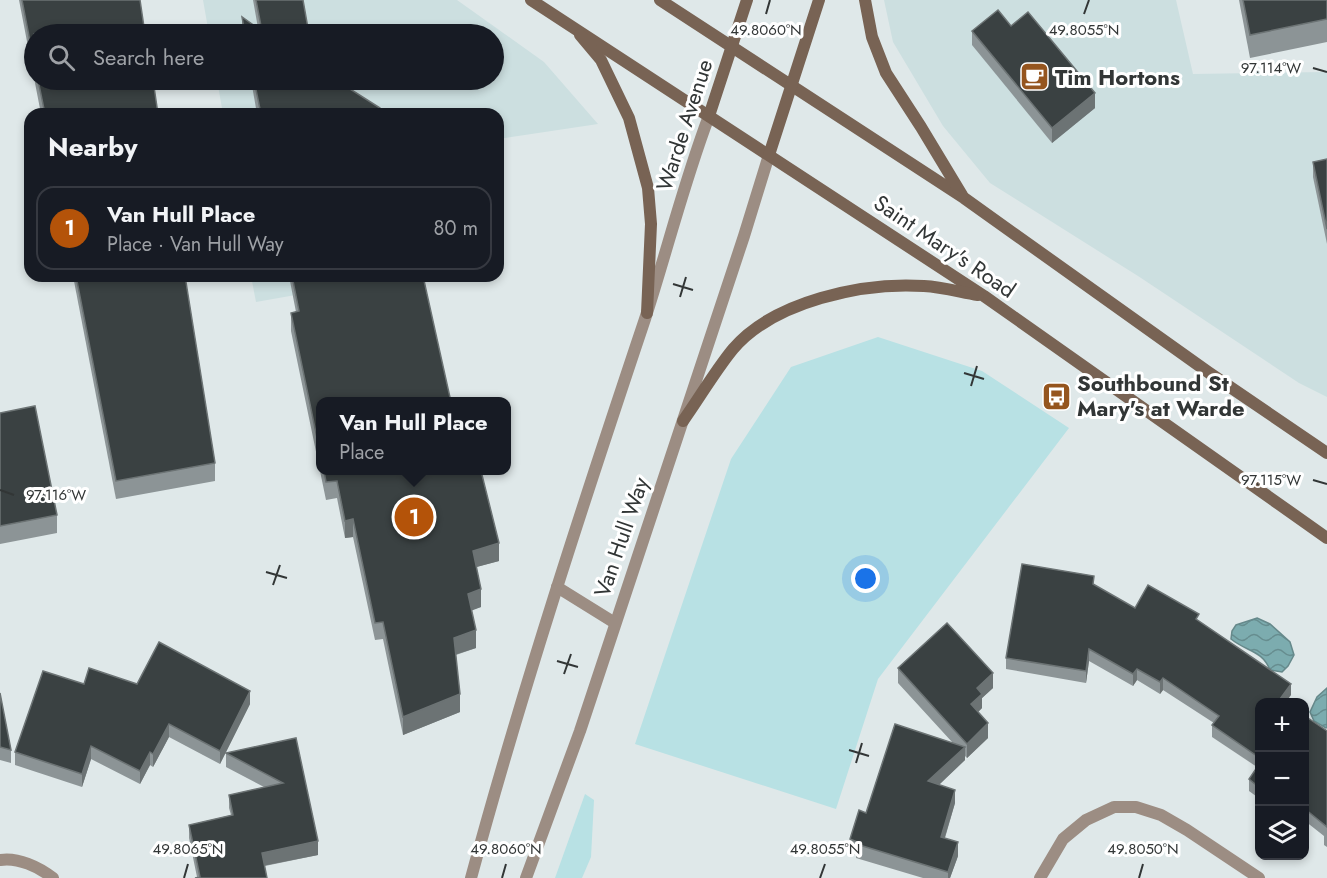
<!DOCTYPE html>
<meta charset="utf-8">
<style>
body{margin:0;font-family:Jost,sans-serif;background:#20242c;color:#f1f3f6}
.controls{position:absolute;right:18px;bottom:18px;display:grid;overflow:hidden;border-radius:12px;box-shadow:0 3px 9px #0003}
.controls button{width:54px;height:54px;display:grid;place-items:center;padding:0;border:0;border-bottom:2px solid #363941;background:#171b24;color:#f1f3f6;font:30px sans-serif}
.you{position:absolute;left:866px;top:579px;width:21px;height:21px;margin:-15px;border:4px solid #fff;border-radius:50%;background:#1a73e8;box-shadow:0 0 0 9px #1a73e833}
.badge{display:grid;place-items:center;width:39px;height:39px;border-radius:50%;background:#b45309;color:#fff;font-size:20px;font-weight:700}
.pin{position:absolute;translate:-50% -50%;border:3px solid #fff;box-shadow:0 2px 6px #0006}
.popup{position:absolute;left:316px;top:397px;width:195px;height:78px;box-sizing:border-box;display:grid;place-content:center;border-radius:12px;background:#171b24;filter:drop-shadow(0 2px 4px #0005);font-size:20px;white-space:nowrap;color:#9ea1a6}
.popup b{font-size:22px;color:#f1f3f6}
.popup::after{content:'';position:absolute;left:50%;top:100%;margin-left:-12px;border:12px solid transparent;border-top-color:#171b24}
.list{margin:0;padding:0;list-style:none}
h2{display:flex;justify-content:space-between;align-items:center;height:78px;margin:0;padding:0 24px;font-size:26px}
h2 small{font-size:20px;font-weight:400;color:#9ea1a6}
.list li{display:grid;grid-template-columns:39px 1fr auto;gap:18px;align-items:center;box-sizing:border-box;height:84px;margin:0 12px 12px;padding:0 12px;border:2px solid #363941;border-radius:18px}
.list b{display:block;font-size:22px;white-space:nowrap}
.list p{margin:0;font-size:20px;white-space:nowrap;color:#9ea1a6}
.list em{font-size:20px;font-style:normal;color:#9ea1a6}
.icon{flex:none;width:33px;height:33px;fill:none;stroke:currentColor;stroke-width:2;stroke-linecap:round;stroke-linejoin:round}
.map{position:relative;flex:none;width:1327px;height:878px;overflow:hidden}
.search{position:absolute;background:#171b24;box-shadow:0 3px 9px #0003;left:24px;top:24px;width:480px;height:66px;display:flex;align-items:center;gap:15px;box-sizing:border-box;padding:0 21px;border-radius:33px;color:#9ea1a6;font-size:22px}
.panel{position:absolute;background:#171b24;box-shadow:0 3px 9px #0003;left:24px;top:108px;width:480px;height:174px;border-radius:18px}
.map>svg:first-child{display:block}
</style>
<div class="map">
<svg width="1327" height="878" viewBox="0 0 1327 878">
<defs>
<pattern id="water-waves" width="16" height="10" patternUnits="userSpaceOnUse" patternTransform="scale(1.5)"><rect width="16" height="10" fill="#7cacaf"/><path d="M0 5q4-4 8 0t8 0" fill="none" stroke="#668d8f"/></pattern>
</defs>
<rect width="100%" height="100%" fill="#dfe8e9"/>
<g fill="#ccdfe0">
<path d="M203,0H457L544,62L598,124L498,139V114H223L217,80H494V34H209Z"/>
<path d="M884,0H1176L1193,74L1327,72V397L1299,383L1138,276L990,183L943,126L893,42Z"/>
<path d="M251,276H403L256,302Z"/>
</g>
<g fill="#b8e1e4">
<path d="M878,337L982,371L1069,428L878,679L836,809L635,744L731,459L791,367Z"/>
<path d="M585,794L594,800L591,857L582,878H555Z"/>
</g>
<g fill="url(#water-waves)" stroke="#66898b" stroke-width="1.5">
<path d="M1257,618L1270,624L1290,642L1294,655L1288,666L1282,672L1270,670C1262,650 1247,652 1231,639L1232,631L1236,625Z"/>
<path d="M1327,688V727L1326,728L1314,721L1310,712L1317,697Z"/>
</g>
<g fill="none" stroke-linecap="round" stroke-linejoin="round">
<g stroke="#9c8d83" stroke-width="12">
<path d="M557,587L615,623"/>
<path d="M0,860C18,857 39,867 53,878"/>
<path d="M471,878C522,690 583,504 645,319C667,251 684,182 709,116"/>
<path d="M526,878L580,731L744,236L769,155"/>
<path d="M1040,878L1063,839L1086,820L1114,807H1136L1161,815L1187,830L1259,878"/>
</g>
<g stroke="#786354" stroke-width="12">
<path d="M531,0L984,296L1327,538"/>
<path d="M660,0L964,198L1208,372L1327,453"/>
<path d="M865,0L872,37L886,73L921,127L962,195"/>
<path d="M580,35L601,60L629,118L648,188L651,224L647,313"/>
<path d="M709,116L747,0"/>
<path d="M769,155L819,0"/>
<path d="M683,421C700,397 715,371 733,349C774,301 863,282 924,286C942,287 960,292 978,295"/>
</g>
</g>
<g fill="#8c9496">
<path d="M19,0H140L34,34V80H153L158,114H41Z"/>
<path d="M253,0H303L309,34H242V17L258,28Z"/>
<path d="M1239,0H1327V42L1250,58Z"/>
<path d="M972,31L1095,108L1052,143L972,45Z"/>
<path d="M251,80H336L381,114H257Z"/>
<path d="M1327,159V244L1313,177V162Z"/>
<path d="M73,276H185L215,463V481L116,499Z"/>
<path d="M289,276H423L321,402V471H482H481L499,561L476,567L481,607L471,610L476,648L456,655L460,712L403,735L383,639L375,640L353,537L345,538L337,498L326,500L291,331V313L296,312Z"/>
<path d="M0,413L57,515V533L0,544Z"/>
<path d="M1094,585L1135,608L1199,621L1291,695L1260,702V799L1249,791V779L1257,767L1212,737V725L1214,723L1163,690L1160,694L1137,680L1133,686L1089,661L1086,683L1006,669V658Z"/>
<path d="M898,668L993,688L982,698V708L978,712L988,738L967,758L965,756V760L939,785L955,803L945,838L958,856L950,878H923L856,858V855L850,852V839L952,742L898,683Z"/>
<path d="M84,684H137L250,704L220,764L169,737L153,767L150,765L140,784L91,759L82,787L15,765V752Z"/>
<path d="M0,693L11,750V763L0,760Z"/>
<path d="M1305,716L1327,731V847L1324,845V836L1305,821Z"/>
<path d="M296,738L318,855L265,866L197,877L189,838V825L231,815L229,808V795L264,787L226,767V753Z"/>
</g>
<g fill="#6c7374">
<path d="M1095,93V108L1052,143V128Z"/>
<path d="M353,519V537L345,538V521Z"/>
<path d="M499,543V561L473,568V551Z"/>
<path d="M481,589V607L468,612V594Z"/>
<path d="M476,630V648L454,655V638Z"/>
<path d="M1089,649V661L1086,683V671Z"/>
<path d="M1137,669V680L1133,686V674Z"/>
<path d="M993,673V688L982,698V708L971,719V704L977,688Z"/>
<path d="M1163,678V690L1160,694V682Z"/>
<path d="M1291,684V695L1286,702H1280V699Z"/>
<path d="M250,691V704L220,764V751Z"/>
<path d="M460,694V712L403,735V717Z"/>
<path d="M988,723V738L967,758V744Z"/>
<path d="M169,724V737L153,767V754Z"/>
<path d="M91,746V759L82,787V774Z"/>
<path d="M965,747V760L928,795V781Z"/>
<path d="M150,752V765L140,784V771Z"/>
<path d="M955,790V803L941,850V837Z"/>
<path d="M318,841V855L262,866V853Z"/>
<path d="M958,842V856L950,878H948V872Z"/>
</g>
<g fill="#3a4142" stroke="#6c7374" stroke-width="1.5">
<path d="M22,0H140L145,34H34V62Z"/>
<path d="M256,0H303L309,34H245L242,17L262,31Z"/>
<path d="M1243,0H1327V19L1250,35Z"/>
<path d="M998,10L1011,26L1028,12L1095,93L1052,128L972,31Z"/>
<path d="M38,80H153L158,114H45Z"/>
<path d="M254,80H336L380,108L381,114H261Z"/>
<path d="M1327,159V229L1313,162Z"/>
<path d="M76,276H185L215,463L116,481Z"/>
<path d="M292,276H423L451,402H321V457L291,313L299,311Z"/>
<path d="M35,406L57,515L0,526V413Z"/>
<path d="M324,471H481L499,543L473,551L481,589L468,594L476,630L454,638L460,694L403,717L383,622L375,623L353,519L345,521L337,481L326,482Z"/>
<path d="M1022,564L1094,576L1093,584L1135,608L1148,585L1199,614L1196,619L1291,684L1280,699L1285,702H1260V758L1212,725L1219,716L1163,678L1160,682L1137,669L1133,674L1089,649L1086,671L1006,658Z"/>
<path d="M947,623L993,673L977,688L982,694L971,704L988,723L967,744L898,668Z"/>
<path d="M159,642L250,691L220,751L169,724L153,754L150,752L140,771L91,746L82,774L15,752L43,671L84,684L89,668L137,684Z"/>
<path d="M0,693L11,750L0,747Z"/>
<path d="M1305,716L1327,731V827L1305,809Z"/>
<path d="M895,724L965,747L928,781L955,790L941,837L958,842L948,872L856,844L857,842L850,839L859,810L866,813Z"/>
<path d="M296,738L318,841L262,853L267,878H195L200,877L189,825L233,815L229,795L283,783L226,753Z"/>
<path d="M1260,763V788L1249,779Z"/>
</g>
<path fill="none" stroke="#323636" stroke-width="2" d="M766,14L770,0M1084,14L1089,0M1313,68L1327,72M673,284L693,290M680,297L686,277M964,373L984,379M971,386L977,366M1313,480L1327,484M0,490L14,495M266,572L287,578M273,585L280,565M557,661L578,667M564,674L571,654M849,750L869,756M856,763L862,743M184,878L188,864M502,878L506,864M820,878L825,864M1139,878L1143,864"/>
<defs>
<symbol id="cafe-square" viewBox="-11 -11 22 22"><rect x="-9" y="-9" width="18" height="18" rx="4" fill="#95551e" stroke="#fff"/><path d="M-5.5-4.5H6V0H3Q3 3.5 0 3.5H-2.5Q-5.5 3.5-5.5 0ZM3-3.2v2h1.7v-2ZM-6 4.5H4V6H-6Z" fill="#fff"/></symbol>
<symbol id="bus-square" viewBox="-11 -11 22 22"><rect x="-9" y="-9" width="18" height="18" rx="4" fill="#95551e" stroke="#fff"/><path d="M-5-6H5V4H4V6H2V4H-2V6H-4V4H-5ZM-3.5-4V0h7V-4ZM-3.5 1.2v1.5H-2V1.2ZM2 1.2v1.5H3.5V1.2Z" fill="#fff"/></symbol>
</defs>
<g fill-rule="evenodd">
<use href="#cafe-square" x="1018" y="60" width="33" height="33"/>
<use href="#bus-square" x="1040" y="380" width="33" height="33"/>
</g>
<g text-anchor="middle" dominant-baseline="central" stroke-width="6" stroke-linejoin="round" paint-order="stroke">
<g font-size="22" font-weight="bold" fill="#323636" stroke="#fff" text-anchor="start">
<text x="1055" y="77">Tim Hortons</text>
<text x="1077" y="383">Southbound St<tspan x="1077" dy="25">Mary's at Warde</tspan></text>
</g>
<g font-size="22" fill="#323636" stroke="#fff">
<text transform="translate(684 125) rotate(-72)">Warde Avenue</text>
<text transform="translate(945 246) rotate(34)">Saint Mary's Road</text>
<text transform="translate(621 537) rotate(-71)">Van Hull Way</text>
</g>
</g>
<g font-size="15" text-anchor="middle" fill="#323636" stroke="#fff" stroke-width="6" stroke-linejoin="round" paint-order="stroke">
<text x="766" y="35">49.8060°N</text>
<text x="1084" y="35">49.8055°N</text>
<text x="1271" y="73">97.114°W</text>
<text x="1271" y="485">97.115°W</text>
<text x="56" y="500">97.116°W</text>
<text x="188" y="854">49.8065°N</text>
<text x="506" y="854">49.8060°N</text>
<text x="825" y="854">49.8055°N</text>
<text x="1143" y="854">49.8050°N</text>
</g>
</svg>
<div class="controls">
<button>+</button>
<button>−</button>
<button><svg class="icon" aria-label="layers" viewBox="0 0 24 24"><path d="M12 4l9 5-9 5-9-5zM3 14l9 5 9-5"/></svg></button>
</div>
<div class="you"></div>
<div class="pin badge" style="left:414px;top:517px">1</div>
<div class="popup"><b>Van Hull Place</b>Place</div>
<div class="search"><svg class="icon" aria-label="search" viewBox="0 0 24 24"><circle cx="10" cy="10" r="6"/><path d="M15 15l6 6"/></svg>Search here</div>
<section class="panel">
<h2>Nearby<small></small></h2>
<ul class="list">
<li><span class="badge">1</span><div><b>Van Hull Place</b><p>Place · Van Hull Way</p></div><em>80 m</em></li>
</ul>
</section>
</div>
